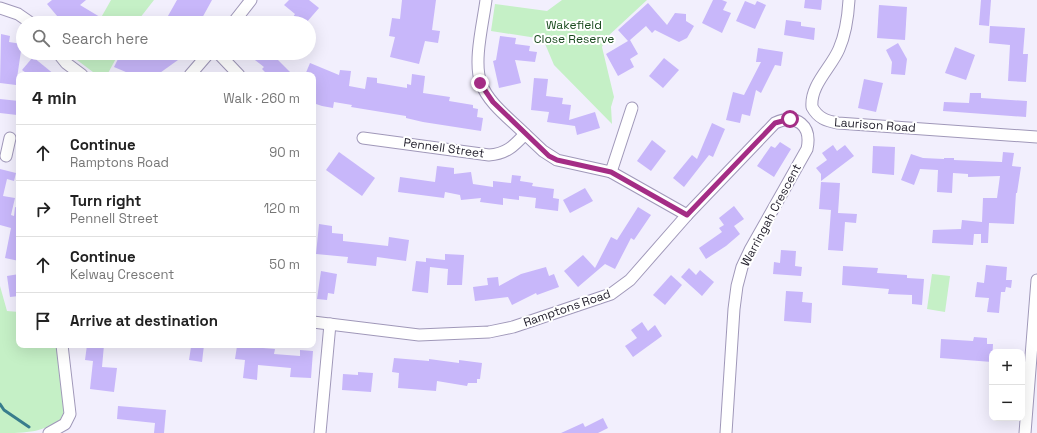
<!DOCTYPE html>
<meta charset="utf-8">
<style>
body{margin:0;font-family:"Space Grotesk",sans-serif;background:#f2f2f2;color:#222}
.controls{position:absolute;right:12px;bottom:12px;display:grid;overflow:hidden;border-radius:8px;box-shadow:0 4px 16px #0002}
.controls button{width:36px;height:36px;display:grid;place-items:center;padding:0;border:0;border-bottom:1px solid #e0e0e0;background:#fff;color:#222;font:20px sans-serif}
.stop{position:absolute;width:12px;height:12px;margin:-9px;border:3px solid #a42d85;border-radius:50%;background:#fff}
.stop.end{background:#a42d85;border-color:#fff;box-shadow:0 1px 4px #0008}
.list{margin:0;padding:0;list-style:none}
h2{display:flex;justify-content:space-between;align-items:center;height:52px;margin:0;padding:0 16px;font-size:17px}
h2 small{font-size:13px;font-weight:400;color:#767676}
.list li{display:grid;grid-template-columns:26px 1fr auto;gap:12px;align-items:center;box-sizing:border-box;height:56px;padding:0 16px;border-top:1px solid #e0e0e0}
.list b{display:block;font-size:15px;white-space:nowrap}
.list p{margin:0;font-size:13px;white-space:nowrap;color:#767676}
.list em{font-size:13px;font-style:normal;color:#767676}
.icon{flex:none;width:22px;height:22px;fill:none;stroke:currentColor;stroke-width:2;stroke-linecap:round;stroke-linejoin:round}
.map{position:relative;flex:none;width:1037px;height:433px;overflow:hidden}
.search{position:absolute;background:#fff;box-shadow:0 4px 16px #0002;left:16px;top:16px;width:300px;height:44px;display:flex;align-items:center;gap:10px;box-sizing:border-box;padding:0 14px;border-radius:22px;color:#767676;font-size:15px}
.panel{position:absolute;background:#fff;box-shadow:0 4px 16px #0002;left:16px;top:72px;width:300px;height:276px;border-radius:8px}
.map>svg:first-child{display:block}
</style>
<div class="map">
<svg width="1037" height="433" viewBox="0 0 1037 433">
<rect width="100%" height="100%" fill="#f2effd"/>
<g fill="#c5f0c6">
<path d="M111,0H154L136,23H98Z"/>
<path d="M562,0H647L606,38L602,47L614,97L611,107L612,124L554,65L543,39L491,31L495,4L547,11Z"/>
<path d="M81,53H119L107,75H97L77,60Z"/>
<path d="M932,274L950,276L945,312L927,309Z"/>
<path d="M0,286L7,311L19,312V345H58L65,416C44,433 27,433 0,433Z"/>
</g>
<g fill="none" stroke-linecap="round" stroke-linejoin="round">
<path stroke="#387d8c" stroke-width="3" d="M0,404L4,410L29,427"/>
</g>
<g fill="#c8b7fa">
<path d="M52,0H86L80,5L100,17L97,23H63L47,4Z"/>
<path d="M177,0H212L201,20L198,18L195,23H164Z"/>
<path d="M289,0H309L319,8L306,23H289L295,14L284,5Z"/>
<path d="M402,0H436L432,30L440,31L438,43L425,41L419,64L390,57L395,37L389,36L392,18L400,19Z"/>
<path d="M713,0H722L727,2L723,10L731,13L722,33L702,23Z"/>
<path d="M805,0H822L821,10L804,8Z"/>
<path d="M981,0H991L989,26L979,25Z"/>
<path d="M745,1L755,5L757,1L766,5L755,29L736,21Z"/>
<path d="M648,3L667,25L675,13L686,14V21L694,26L687,38L679,42L655,30L652,33L646,26L630,40L638,54L630,59L634,67L618,76L606,54L628,41L618,30Z"/>
<path d="M879,5L907,7L905,40L877,38Z"/>
<path d="M786,20L801,22V26L815,28L814,40L784,35Z"/>
<path d="M990,26L1025,28L1023,54H1028L1026,82L1008,81L1010,45L989,43Z"/>
<path d="M1,34L10,36L9,42L22,44L16,85L0,83Z"/>
<path d="M500,36L516,38L515,44L530,46L529,51L537,52L535,62L515,60L521,83L499,88L493,61L496,60Z"/>
<path d="M898,43L907,59L905,75L891,74L892,62L886,50Z"/>
<path d="M955,47L975,55L966,80L945,73Z"/>
<path d="M758,48L783,52L781,66L775,65L761,93L756,90L750,116L742,114L740,123L726,120L733,92L744,95L761,62H756Z"/>
<path d="M121,53H183L178,60L157,75H133L114,67Z"/>
<path d="M246,53H271L293,75H268L262,69L264,67Z"/>
<path d="M33,57L55,75H29L22,70Z"/>
<path d="M664,58L679,70L663,88L649,76Z"/>
<path d="M310,63L339,75L340,70L351,71L349,86L365,89L367,77L377,78V83L407,88V84L411,85L412,74L425,76L423,93L450,97L449,101L473,105V108L478,109L477,117L483,118L481,131L423,122L406,118V116L351,107L352,105L334,102L333,108L322,106L313,103V75H305Z"/>
<path d="M534,78L548,79L546,96L563,98L562,104L571,105L569,120L595,112L600,128L577,135L575,126L547,122L549,112L531,110Z"/>
<path d="M864,79L883,83L876,112L858,108Z"/>
<path d="M970,93H981V98L1027,101L1026,117L943,111L944,102L969,103Z"/>
<path d="M0,99L19,101L17,115L0,113Z"/>
<path d="M712,123L725,129L713,157L709,155L684,187L673,178L692,155L697,159Z"/>
<path d="M652,140L666,151L651,171L637,161Z"/>
<path d="M780,142L791,149L774,177L757,166L771,146L775,148Z"/>
<path d="M833,145L837,151L845,145L854,156L821,181V174L816,168L827,160L822,153Z"/>
<path d="M873,146L895,147L894,175L872,173Z"/>
<path d="M339,152L375,178L362,196L326,170Z"/>
<path d="M1003,152L1014,153L1012,166L1021,167L1017,193H1016L1014,224L989,223L988,243H981V234H974L973,245L932,243L933,230L961,229L962,220L982,222L983,198H997L1000,176L968,177V174L953,173L952,193L937,192L938,170L920,169L914,185L901,180L911,154L923,158L944,159V158H954V160L1002,162Z"/>
<path d="M437,166L454,168V174L471,172L473,184L493,187V181L511,183L512,175L521,176L520,181L533,183L532,186L554,189L553,198L559,199L558,211L535,208L536,198L519,196V200L503,198V205L480,202L481,198L461,200L460,195L445,192L444,198L398,192L400,177L435,182Z"/>
<path d="M0,169L16,173L14,181L7,179L3,196L15,198L11,215L14,216L15,207L19,208V261L5,258L11,228L0,225Z"/>
<path d="M821,182L840,183L838,213L857,214L856,223L845,222L843,251L828,250L831,210L819,209Z"/>
<path d="M585,188L593,201L570,213L563,200Z"/>
<path d="M734,206L744,219L734,226L740,234L726,246L706,259L699,248L722,232L719,228L724,225L719,218Z"/>
<path d="M638,207L651,215L634,240L631,238L615,269L605,264L578,287L564,271L583,255L595,268L611,237L617,240Z"/>
<path d="M319,224L332,226V233L343,234V241L388,246L389,237L409,240L406,261L377,257L376,266L347,263L348,257L316,254Z"/>
<path d="M781,250L796,251L795,266L802,267L801,276L773,274L774,262L780,263Z"/>
<path d="M445,254L464,255L462,285H447L448,269L430,267L428,293L412,291L416,261L426,262V258L445,260Z"/>
<path d="M986,265L1007,267L1006,280H1012L1011,288L1006,287L1005,292H1001L999,313L987,312L989,298L975,297L977,282L984,283Z"/>
<path d="M843,266L878,268L877,273L907,275V278L924,279L922,305L912,304V295L888,294L889,289L842,285Z"/>
<path d="M546,267L549,276L554,274L559,287L537,295L536,293L512,305L508,297L475,301L473,287L488,285L487,278L498,277L499,286L521,274Z"/>
<path d="M689,268L696,275L700,270L714,282L702,296L681,277Z"/>
<path d="M321,271L337,274L334,294L328,293L327,300L317,299Z"/>
<path d="M19,274V296L10,297L7,276Z"/>
<path d="M671,275L682,285L665,305L653,295Z"/>
<path d="M786,291L803,292L802,302L812,303L811,323L784,321Z"/>
<path d="M642,322L648,331L655,325L662,336L633,357L625,346L637,338L631,330Z"/>
<path d="M974,337L987,338V344H993L992,362L940,358L941,339L973,341Z"/>
<path d="M87,345H104L102,367L117,368L114,392L90,389L93,361L85,360Z"/>
<path d="M194,345H204L202,362L189,360L191,347L194,348Z"/>
<path d="M237,346L275,349L274,354L300,356V350L313,351L311,378L290,377L291,368L258,365L257,380L243,378L245,360L235,359Z"/>
<path d="M394,358L429,361V359L459,363V360L482,363L480,379H477V383H468L467,386L437,381L436,391L398,388L399,373L392,372Z"/>
<path d="M358,372L373,373L371,392L342,390L343,374L358,375Z"/>
<path d="M118,406L166,410L164,433H154L155,423L117,419Z"/>
<path d="M603,418L608,428L598,433H561L583,423L585,427Z"/>
</g>
<g fill="none" stroke-linecap="round" stroke-linejoin="round">
<defs>
<g id="minor">
<path d="M486,0C483,23 473,62 481,83C488,103 510,119 525,134"/>
<path d="M849,0C848,17 846,33 839,49C831,68 810,85 812,107C818,118 826,121 838,123L1037,137"/>
<path d="M0,8L18,14L31,23"/>
<path d="M233,23L251,0"/>
<path d="M58,53L66,63L82,75"/>
<path d="M218,53L239,75"/>
<path d="M190,75L209,53"/>
<path d="M363,138L489,155C506,154 514,146 525,134L543,151L557,160L611,172L687,215"/>
<path d="M6,156L10,138"/>
<path d="M611,172L632,108"/>
<path d="M313,322L419,335L489,332L513,327L611,294L630,280L687,215L775,123C797,113 812,126 807,149L750,250L742,267L737,286L734,309L726,433"/>
<path d="M49,433L65,424L70,414L62,345"/>
<path d="M320,433L330,324"/>
<path d="M1025,433L1037,280"/>
</g>
</defs>
<use href="#minor" stroke="#a098b9" stroke-width="13"/>
<use href="#minor" stroke="#fff" stroke-width="11"/>
</g>
<g fill="none" stroke-linecap="round" stroke-linejoin="round">
<path stroke="#a42d85" stroke-width="5" d="M480,83L493,102L549,156L557,160L611,172L687,215L775,123L790,119"/>
</g>
<g text-anchor="middle" dominant-baseline="central" stroke-width="4" stroke-linejoin="round" paint-order="stroke">
<g font-size="12" fill="#1a4b1f" stroke="#fff">
<text x="574" y="25">Wakefield<tspan x="574" dy="14">Close Reserve</tspan></text>
</g>
<g font-size="12" fill="#1f1c29" stroke="#fff">
<text transform="translate(875 125) rotate(4)">Laurison Road</text>
<text transform="translate(444 148) rotate(8)">Pennell Street</text>
<text transform="translate(771 215) rotate(-62)">Warringah Crescent</text>
<text transform="translate(567 308) rotate(-19)">Ramptons Road</text>
</g>
</g>
</svg>
<div class="controls">
<button>+</button>
<button>−</button>
</div>
<div class="stop" style="left:790px;top:119px"></div>
<div class="stop end" style="left:480px;top:83px"></div>
<div class="search"><svg class="icon" aria-label="search" viewBox="0 0 24 24"><circle cx="10" cy="10" r="6"/><path d="M15 15l6 6"/></svg>Search here</div>
<section class="panel">
<h2>4 min<small>Walk · 260 m</small></h2>
<ul class="list">
<li><svg class="icon" aria-label="ahead" viewBox="0 0 24 24"><path d="M12 20V5M6 11l6-6 6 6"/></svg><div><b>Continue</b><p>Ramptons Road</p></div><em>90 m</em></li>
<li><svg class="icon" aria-label="right" viewBox="0 0 24 24"><path d="M7 20v-9h11M14 6l5 5-5 5"/></svg><div><b>Turn right</b><p>Pennell Street</p></div><em>120 m</em></li>
<li><svg class="icon" aria-label="ahead" viewBox="0 0 24 24"><path d="M12 20V5M6 11l6-6 6 6"/></svg><div><b>Continue</b><p>Kelway Crescent</p></div><em>50 m</em></li>
<li><svg class="icon" aria-label="arrive" viewBox="0 0 24 24"><path d="M6 21V4h12l-3 4 3 4H6"/></svg><div><b>Arrive at destination</b></div></li>
</ul>
</section>
</div>
